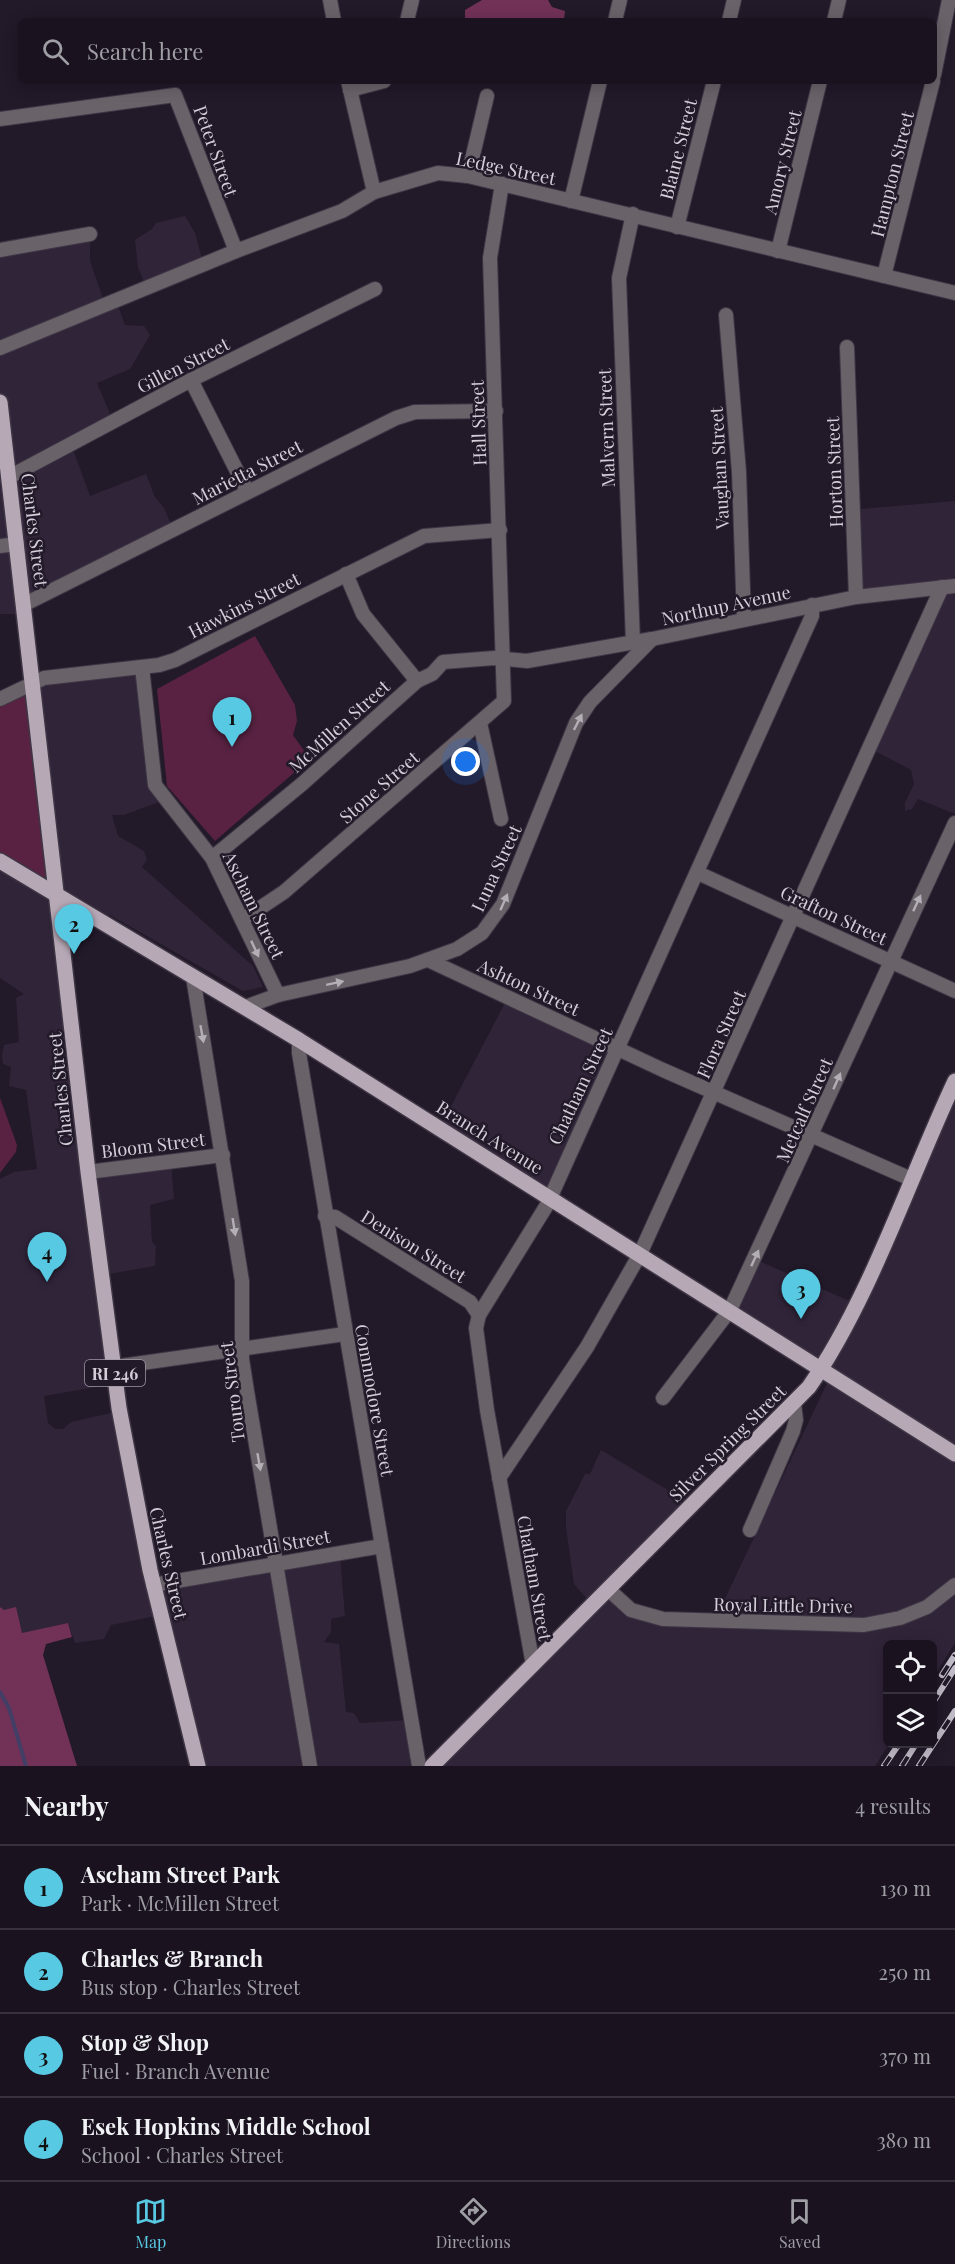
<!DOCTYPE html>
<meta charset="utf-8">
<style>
body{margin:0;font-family:"Playfair Display",serif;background:#27202c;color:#f1f3f6}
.controls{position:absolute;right:18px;bottom:18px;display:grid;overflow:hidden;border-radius:9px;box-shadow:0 3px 15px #0003}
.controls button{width:54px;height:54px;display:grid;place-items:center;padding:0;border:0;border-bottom:2px solid #38323d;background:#1a131f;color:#f1f3f6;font:30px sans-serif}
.you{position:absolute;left:466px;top:762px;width:21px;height:21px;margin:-15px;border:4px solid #fff;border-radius:50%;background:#1a73e8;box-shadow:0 0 0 9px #1a73e833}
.badge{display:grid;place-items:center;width:39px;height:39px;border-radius:50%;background:#58c9e3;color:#111;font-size:20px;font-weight:700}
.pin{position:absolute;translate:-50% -50px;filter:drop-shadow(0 2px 3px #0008)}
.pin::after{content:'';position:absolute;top:32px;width:21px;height:18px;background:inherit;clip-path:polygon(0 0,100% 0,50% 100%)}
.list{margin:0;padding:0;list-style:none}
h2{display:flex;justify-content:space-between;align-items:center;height:78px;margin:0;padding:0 24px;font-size:26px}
h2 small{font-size:20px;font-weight:400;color:#9f9ea4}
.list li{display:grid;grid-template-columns:39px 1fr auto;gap:18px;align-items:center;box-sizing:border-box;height:84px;padding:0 24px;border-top:2px solid #38323d}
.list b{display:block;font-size:22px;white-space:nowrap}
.list p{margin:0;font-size:20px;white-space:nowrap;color:#9f9ea4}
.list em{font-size:20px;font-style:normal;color:#9f9ea4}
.icon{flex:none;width:33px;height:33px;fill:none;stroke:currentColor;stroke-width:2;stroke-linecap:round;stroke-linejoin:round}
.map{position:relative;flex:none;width:955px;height:1766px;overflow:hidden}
.search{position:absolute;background:#1a131f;box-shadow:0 3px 15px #0003;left:18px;right:18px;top:18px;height:66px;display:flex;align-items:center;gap:15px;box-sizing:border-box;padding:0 21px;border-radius:9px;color:#9f9ea4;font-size:22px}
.sheet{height:414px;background:#1a131f}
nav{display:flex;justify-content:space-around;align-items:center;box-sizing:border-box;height:84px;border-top:2px solid #38323d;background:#1a131f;font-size:16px;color:#9f9ea4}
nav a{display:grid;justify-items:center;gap:3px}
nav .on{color:#58c9e3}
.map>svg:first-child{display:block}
</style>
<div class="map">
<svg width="955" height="1766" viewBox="0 0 955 1766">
<rect width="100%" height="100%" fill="#221929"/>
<g fill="#302439">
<path d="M185,216L195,233L203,262L146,286L138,268L135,240L152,229L156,223Z"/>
<path d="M90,234V261L104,301L116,300L125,325L144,326L150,335L130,369L97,383L113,421L71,444L90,496L146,474L155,497L164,508L174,531L27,606L25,614H0V248Z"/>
<path d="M955,501V814L918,799L912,809L905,811V803L914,784L911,770L875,751L943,598L921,595L860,596V509Z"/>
<path d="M141,672L162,801L124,815H112L118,836L144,851L147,860L142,867L253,966L263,987L243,991L110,915L102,925L62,904L92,1168L171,1162L174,1199L150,1205L152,1242L156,1246L155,1266L103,1275L88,1171L80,1172L108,1385L44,1396L48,1423L55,1429H63L71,1422L119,1411L156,1586L340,1556L345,1616L331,1619V1632L324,1642L339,1644L346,1712L354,1713L360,1723L409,1720L419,1766H200L161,1615L111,1625L104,1639L75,1643L68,1623L22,1634L0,1607V1179L14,1172L37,1169L26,1090L9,1086L11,1067L3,1064L2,1055L4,1045L19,1042L16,998L24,994L0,978V865L57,900L33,680Z"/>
<path d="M506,1001L620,1051L548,1200L438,1131Z"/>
<path d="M955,1088V1643L933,1678L932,1644H888L889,1744L875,1766H442L594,1607L574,1584L566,1528V1511L585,1474H590L601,1450L693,1505L609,1594L631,1614L713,1624L830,1377L733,1315L759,1261L854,1303Z"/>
</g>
<g fill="#592242">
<path d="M255,636L295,705L297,721L293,735L310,759L215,841L167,786L157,689Z"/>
<path d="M26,693L47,885L0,856V707Z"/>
<path d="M0,1098L17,1145L16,1152L0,1173Z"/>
</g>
<g fill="#723157">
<path d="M482,0H548L552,7L565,11L564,19L465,21V10Z"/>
<path d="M0,1607L4,1610L16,1607L22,1633L68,1623L72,1637L46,1644L43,1655L77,1766H0Z"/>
</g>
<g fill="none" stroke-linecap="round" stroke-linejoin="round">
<path stroke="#423e66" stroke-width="4" d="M0,1692L9,1708L26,1766"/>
<defs>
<g id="minor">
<path d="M330,0L334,21"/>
<path d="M407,21L412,0"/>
<path d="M615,21L620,0"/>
<path d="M729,21L734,0"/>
<path d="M834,21L839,0"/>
<path d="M934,75L949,0"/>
<path d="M348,81L374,192"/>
<path d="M350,90L384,81"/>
<path d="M0,119L175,95L236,251"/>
<path d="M468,176L487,96"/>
<path d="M571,201L600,81"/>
<path d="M677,227L714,81"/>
<path d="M0,250L90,234"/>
<path d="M778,251L820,81"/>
<path d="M884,276L933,81"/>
<path d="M726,315L739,472L744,619"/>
<path d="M847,347L856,597"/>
<path d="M0,348L236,251L342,211L374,192L438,173L468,176L955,293"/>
<path d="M191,380L247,491"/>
<path d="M9,477L191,380L375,289"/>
<path d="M0,546L17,544"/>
<path d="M346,574L363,614L417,681"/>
<path d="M25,604L396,418L415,412L496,411"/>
<path d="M633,642L619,278L633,214"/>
<path d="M142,667L155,785L212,858L278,995"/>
<path d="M0,699L44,678L159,665L175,660L424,536L500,530"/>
<path d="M480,723L501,819"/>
<path d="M212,858L302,784L417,681L432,674L443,662L494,658L527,661L652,639L856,597L955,586"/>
<path d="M698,873L955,991"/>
<path d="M242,920L284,892L504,701L490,258L502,184"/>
<path d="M428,960L663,1070L911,1179"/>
<path d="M193,977L242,1281V1359L247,1391L310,1766"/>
<path d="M245,1007L278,995L410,966L457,949L482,933L503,904L576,723L590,702L652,639"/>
<path d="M299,1040V1053L419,1766"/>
<path d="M88,1172L223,1155"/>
<path d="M325,1216L335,1217L470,1302L479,1315"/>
<path d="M114,1367L345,1334"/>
<path d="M663,1398L730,1310L955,823"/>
<path d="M499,1478L587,1347L640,1254L942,587"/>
<path d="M750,1530L793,1431L796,1420L794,1403"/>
<path d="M153,1585L382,1546"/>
<path d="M609,1590L631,1610L663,1619L864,1625L900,1618L927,1607L955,1585"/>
<path d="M533,1665L487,1410L476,1328L479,1315L547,1205L812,616V605"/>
</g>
<g id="major">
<path d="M0,402L88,1172L119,1408L150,1570L198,1766"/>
<path d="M0,861L299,1040L955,1454"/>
<path d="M432,1766L809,1387C870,1299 909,1179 955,1081"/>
</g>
</defs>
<use href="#minor" stroke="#3e3645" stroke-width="16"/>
<use href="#major" stroke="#3e3645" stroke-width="18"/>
<use href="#minor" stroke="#696269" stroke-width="14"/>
<use href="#major" stroke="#b7a8b6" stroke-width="15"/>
<defs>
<g id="rail">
<path d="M942,1675L955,1655"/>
<path d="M932,1704L955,1668"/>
<path d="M884,1766L899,1744"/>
<path d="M902,1766L916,1744"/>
<path d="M919,1766L955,1711"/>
</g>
</defs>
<use href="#rail" stroke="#c1bbc7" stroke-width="6"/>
<use href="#rail" stroke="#221929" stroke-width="4" stroke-dasharray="11" stroke-linecap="butt"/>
</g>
<defs><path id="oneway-solid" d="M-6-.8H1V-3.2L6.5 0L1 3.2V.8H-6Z" transform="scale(1.5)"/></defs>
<g fill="#b4aeb7">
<use href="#oneway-solid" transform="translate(578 722) rotate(-63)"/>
<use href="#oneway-solid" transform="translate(504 902) rotate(-66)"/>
<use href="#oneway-solid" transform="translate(917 903) rotate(-65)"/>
<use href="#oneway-solid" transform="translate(255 949) rotate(65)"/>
<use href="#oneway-solid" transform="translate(335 983) rotate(-12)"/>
<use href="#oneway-solid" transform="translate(202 1034) rotate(80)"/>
<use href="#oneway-solid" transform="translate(837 1081) rotate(-66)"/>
<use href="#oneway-solid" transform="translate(234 1227) rotate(81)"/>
<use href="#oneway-solid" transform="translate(755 1258) rotate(-65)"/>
<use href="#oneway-solid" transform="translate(259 1462) rotate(80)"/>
</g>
<g text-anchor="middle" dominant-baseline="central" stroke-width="5" stroke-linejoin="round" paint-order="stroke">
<rect fill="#221929" stroke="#9f98a4" stroke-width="1.5" x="85" y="1360" width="60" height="26" rx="4.5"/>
<g font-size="16" font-weight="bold" fill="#d4ced9">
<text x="115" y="1373">RI 246</text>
</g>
<g font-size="18" fill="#d4ced9" stroke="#221929">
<text transform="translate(678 149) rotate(-76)">Blaine Street</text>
<text transform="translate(216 151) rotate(70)">Peter Street</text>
<text transform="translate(782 162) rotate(-76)">Amory Street</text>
<text transform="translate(506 168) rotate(12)">Ledge Street</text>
<text transform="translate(892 174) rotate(-76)">Hampton Street</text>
<text transform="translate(183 365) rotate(-27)">Gillen Street</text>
<text transform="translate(478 423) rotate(-92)">Hall Street</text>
<text transform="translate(606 428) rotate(-92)">Malvern Street</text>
<text transform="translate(719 468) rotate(-93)">Vaughan Street</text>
<text transform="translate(247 472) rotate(-27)">Marietta Street</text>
<text transform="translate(834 472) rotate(-92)">Horton Street</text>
<text transform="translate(35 530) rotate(83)">Charles Street</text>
<text transform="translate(244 605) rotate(-27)">Hawkins Street</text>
<text transform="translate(726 605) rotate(-12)">Northup Avenue</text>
<text transform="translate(339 726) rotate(-42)">McMillen Street</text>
<text transform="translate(379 787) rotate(-41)">Stone Street</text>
<text transform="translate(496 868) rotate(-65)">Luna Street</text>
<text transform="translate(254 905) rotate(64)">Ascham Street</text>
<text transform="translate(834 915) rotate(25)">Grafton Street</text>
<text transform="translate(529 987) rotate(25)">Ashton Street</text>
<text transform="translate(721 1034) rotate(-66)">Flora Street</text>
<text transform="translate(580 1086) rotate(-65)">Chatham Street</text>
<text transform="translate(60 1089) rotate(-96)">Charles Street</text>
<text transform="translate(804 1110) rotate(-66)">Metcalf Street</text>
<text transform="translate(490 1137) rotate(32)">Branch Avenue</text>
<text transform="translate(153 1145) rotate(-7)">Bloom Street</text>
<text transform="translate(414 1246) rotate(32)">Denison Street</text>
<text transform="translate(232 1392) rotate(-97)">Touro Street</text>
<text transform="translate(375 1400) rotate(80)">Commodore Street</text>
<text transform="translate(727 1443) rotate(-45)">Silver Spring Street</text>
<text transform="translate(265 1547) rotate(-10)">Lombardi Street</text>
<text transform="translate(169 1563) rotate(77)">Charles Street</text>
<text transform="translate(535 1578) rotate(80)">Chatham Street</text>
<text transform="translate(783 1605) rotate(1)">Royal Little Drive</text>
</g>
</g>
</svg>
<div class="controls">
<button><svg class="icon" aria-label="locate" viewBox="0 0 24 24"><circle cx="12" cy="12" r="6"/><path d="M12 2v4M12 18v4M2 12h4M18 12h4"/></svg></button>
<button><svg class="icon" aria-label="layers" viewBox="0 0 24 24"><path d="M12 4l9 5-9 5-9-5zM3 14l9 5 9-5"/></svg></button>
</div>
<div class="you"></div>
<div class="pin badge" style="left:232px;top:747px">1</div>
<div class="pin badge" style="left:74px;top:954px">2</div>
<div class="pin badge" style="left:801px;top:1319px">3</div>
<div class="pin badge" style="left:47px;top:1282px">4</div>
<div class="search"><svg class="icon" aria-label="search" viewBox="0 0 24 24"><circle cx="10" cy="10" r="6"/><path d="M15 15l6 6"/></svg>Search here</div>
</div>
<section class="sheet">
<h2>Nearby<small>4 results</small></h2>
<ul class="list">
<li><span class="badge">1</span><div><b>Ascham Street Park</b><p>Park · McMillen Street</p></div><em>130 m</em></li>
<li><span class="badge">2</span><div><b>Charles &amp; Branch</b><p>Bus stop · Charles Street</p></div><em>250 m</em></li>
<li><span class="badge">3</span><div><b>Stop &amp; Shop</b><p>Fuel · Branch Avenue</p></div><em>370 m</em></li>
<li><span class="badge">4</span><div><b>Esek Hopkins Middle School</b><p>School · Charles Street</p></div><em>380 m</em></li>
</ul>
</section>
<nav>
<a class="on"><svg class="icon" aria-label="map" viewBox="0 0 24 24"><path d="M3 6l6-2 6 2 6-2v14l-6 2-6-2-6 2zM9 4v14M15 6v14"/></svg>Map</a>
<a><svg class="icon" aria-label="directions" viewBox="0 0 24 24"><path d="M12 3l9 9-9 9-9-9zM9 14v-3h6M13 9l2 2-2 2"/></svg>Directions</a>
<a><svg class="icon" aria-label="saved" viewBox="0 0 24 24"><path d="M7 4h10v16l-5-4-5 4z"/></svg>Saved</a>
</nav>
